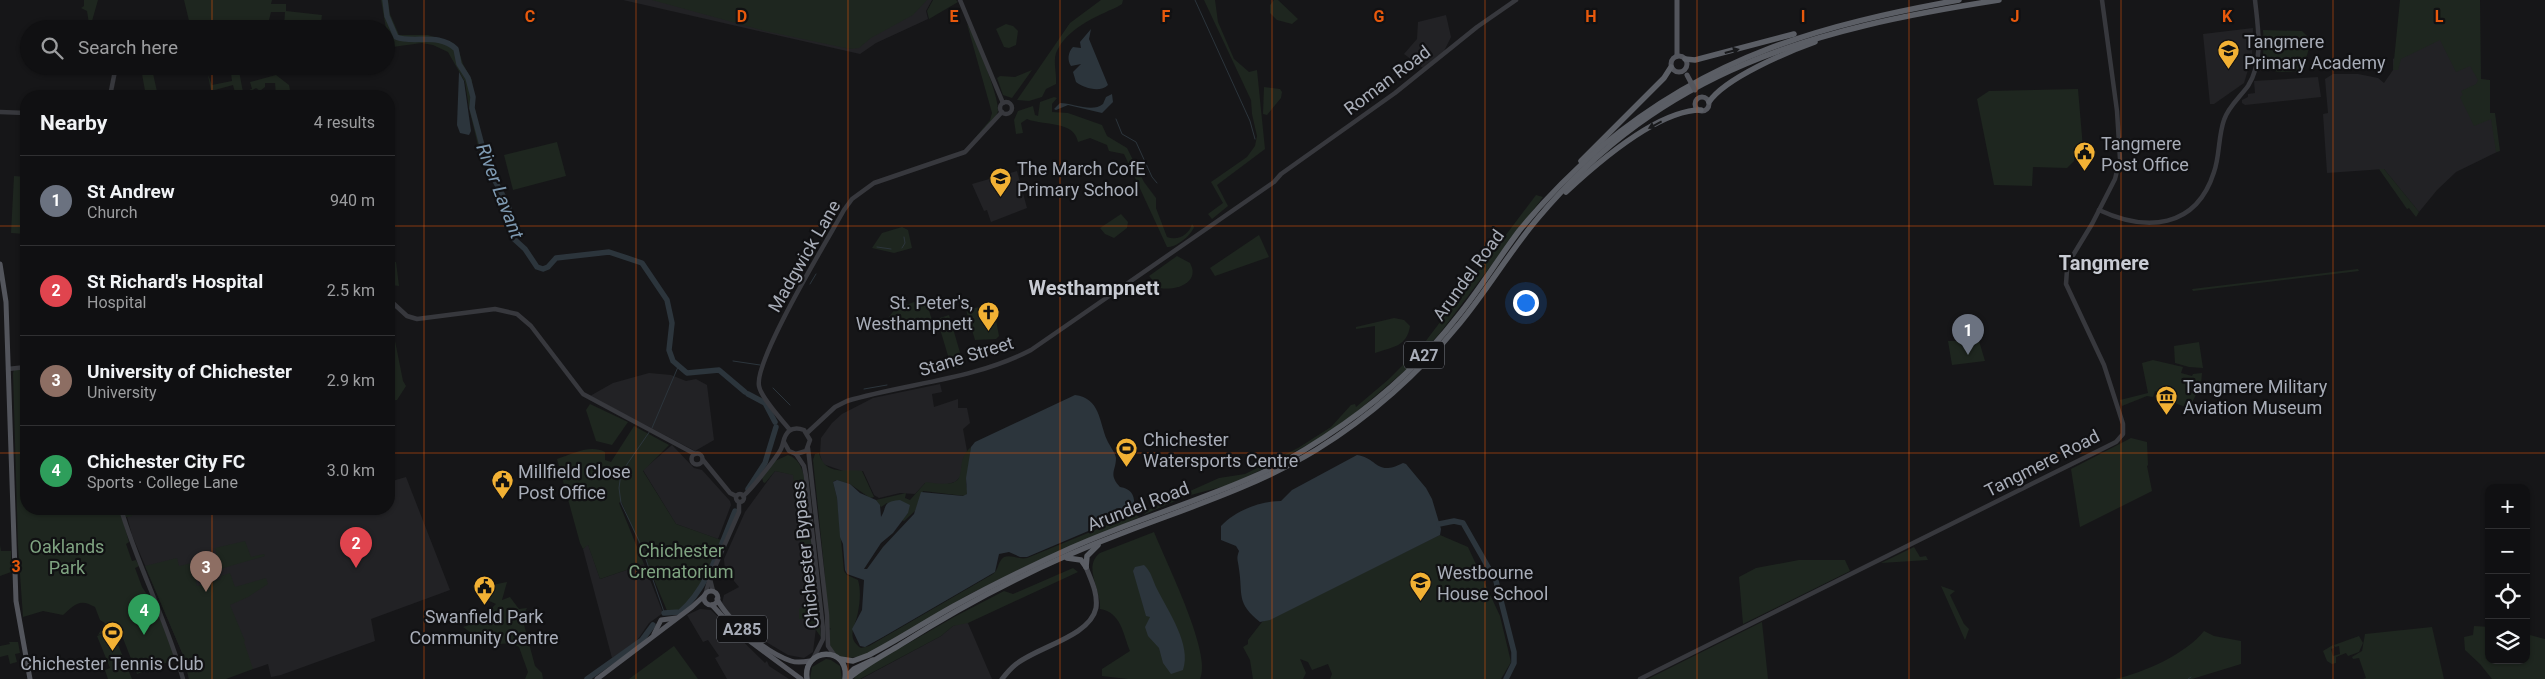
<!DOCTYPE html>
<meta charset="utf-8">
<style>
body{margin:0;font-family:Roboto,sans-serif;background:#19191b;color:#f1f3f6}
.controls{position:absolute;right:15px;bottom:15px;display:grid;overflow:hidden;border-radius:10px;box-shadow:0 1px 4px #0004}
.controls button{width:45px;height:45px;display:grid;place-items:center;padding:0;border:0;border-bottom:1px solid #303032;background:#101012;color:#f1f3f6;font:25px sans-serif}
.you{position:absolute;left:1525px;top:302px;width:18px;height:18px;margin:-12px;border:4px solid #fff;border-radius:50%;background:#1a73e8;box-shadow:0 0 0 8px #1a73e833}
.badge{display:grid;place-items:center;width:32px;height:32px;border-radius:50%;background:#1a73e8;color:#fff;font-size:16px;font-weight:700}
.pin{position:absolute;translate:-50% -41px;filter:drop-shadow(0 1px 2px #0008)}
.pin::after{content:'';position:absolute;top:26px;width:18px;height:15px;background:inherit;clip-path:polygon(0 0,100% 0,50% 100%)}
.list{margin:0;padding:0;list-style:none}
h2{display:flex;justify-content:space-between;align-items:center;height:65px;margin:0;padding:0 20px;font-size:21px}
h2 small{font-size:16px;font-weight:400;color:#9c9d9f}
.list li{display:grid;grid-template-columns:32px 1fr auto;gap:15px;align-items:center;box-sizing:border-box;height:90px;padding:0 20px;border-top:1px solid #303032}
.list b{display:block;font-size:19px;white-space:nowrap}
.list p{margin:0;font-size:16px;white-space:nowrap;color:#9c9d9f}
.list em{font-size:16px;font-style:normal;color:#9c9d9f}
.icon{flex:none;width:28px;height:28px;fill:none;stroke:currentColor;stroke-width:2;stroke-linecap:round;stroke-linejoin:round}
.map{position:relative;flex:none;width:2545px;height:679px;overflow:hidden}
.search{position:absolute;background:#101012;box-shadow:0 1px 4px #0004;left:20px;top:20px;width:375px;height:55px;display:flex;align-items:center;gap:12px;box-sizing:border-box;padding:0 18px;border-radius:28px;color:#9c9d9f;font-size:19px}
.panel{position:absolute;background:#101012;box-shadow:0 1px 4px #0004;left:20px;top:90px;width:375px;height:425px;border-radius:20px}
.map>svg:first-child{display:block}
</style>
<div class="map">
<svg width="2545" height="679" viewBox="0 0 2545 679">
<rect width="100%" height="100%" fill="#161618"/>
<g fill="#222225">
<path d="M623,0H932L926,11L928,19L876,43L860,54Z"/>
<path d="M1446,15L1451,37L1444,51L1423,68L1404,54L1417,39L1418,22Z"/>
<path d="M2253,28L2252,57L2244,83L2214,104H2210L2203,34Z"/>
<path d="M2441,35L2471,64L2480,83L2485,115L2495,116L2499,151L2456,172L2437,190L2419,212L2384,169L2327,173L2323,114L2328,113L2325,79L2333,74H2358L2378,78L2384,83L2393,70V59Z"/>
<path d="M2318,77L2321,97L2245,105L2242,103V100L2248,97V94L2255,93L2254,81Z"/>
<path d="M1017,171L1027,208L991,222L987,210L984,211L972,184Z"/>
<path d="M649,373L671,375L686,381L696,379L707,385L714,440L695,451L590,396L613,383Z"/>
<path d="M940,384L942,392L932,394L934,407L958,399V408H967L970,423L963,429L967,451L960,477L955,482L944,485L925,483L915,494L900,493L879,498L874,495L863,471L846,472L823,464L820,455L821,438L832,423L842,414L873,398Z"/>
<path d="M672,445L694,468L702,470L730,501L731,505L718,539L676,524L643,470Z"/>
<path d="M775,471L801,476L816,628L813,652L804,658L788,655L761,639L740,624L727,611L722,603L724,595L739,587L734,581L733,570H725L724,559L745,512Z"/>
<path d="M406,477L450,590L371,619L375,641L281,675L271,677L268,664L253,669L189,679L183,655L132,535L125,509H389V482Z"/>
<path d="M588,544L600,579L644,564L663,613L649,623L636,642L612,658L583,549Z"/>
<path d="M700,609L711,610L765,663L767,661L769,666L789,679H727L715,658L719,656L708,640L703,642L687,615Z"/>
<path d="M967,621L992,679H861L941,636L953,626Z"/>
</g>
<g fill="#1e261f">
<path d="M84,0H98L92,21L96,26L105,25L106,27L88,29L89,24L87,11L81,8L84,6Z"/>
<path d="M184,0H272L271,4H286V11L322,15L320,29H316V20H294L293,29H287V26H284L285,12H271L268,24L259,29H191Z"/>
<path d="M381,0H388L390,14L399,35H428L453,43L458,48L463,64L472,80L474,105L485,152L480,154L469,108L465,82L448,52L433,45L422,43L392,47L388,40Z"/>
<path d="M652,0H927L913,15L871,38L859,48L850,49L765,31Z"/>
<path d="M933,0H956L958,2L929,19L927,11Z"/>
<path d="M1101,0H1123L1122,4L1117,7C1095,17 1066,29 1056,53C1053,62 1057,75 1056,84L1046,89L1042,97L1029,101L1017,100L1070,23Z"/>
<path d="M1204,0H1215L1218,22L1234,59L1249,72L1257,70L1265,149L1217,185L1228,206L1212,219L1208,214L1223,203L1211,182L1247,157L1255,146L1257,136L1252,114L1251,100Z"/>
<path d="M1274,0H1278L1298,19L1292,24L1277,20L1270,13V5Z"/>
<path d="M2400,0H2480L2481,79L2490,80V113H2495L2500,151L2496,152L2491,119L2474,126L2460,97L2463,95L2461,91L2476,84L2478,80L2470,66L2456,72L2440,40L2401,59L2398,70H2393Z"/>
<path d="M967,24C975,36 1000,99 998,111C995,123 978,136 970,144L990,120L992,113Z"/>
<path d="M1006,24L1013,26L1018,31L1016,45L1009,48L1004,47L996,29Z"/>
<path d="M2263,30L2302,31L2310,39C2310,53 2304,58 2303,71L2279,72L2261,68L2264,46Z"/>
<path d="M144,66H157L152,69L158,96H146L142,74Z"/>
<path d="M1032,70L1012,98L1003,95L997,78L1000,76L1015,77Z"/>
<path d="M239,71L243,92L252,89L250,82L276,75L289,85L291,96H276L275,83H265V87L260,91L256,88L242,96H236L233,85L211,91L208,75L212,85L232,81L231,73Z"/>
<path d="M1264,87L1280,89L1282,92L1281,98L1267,115L1263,114Z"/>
<path d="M2078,89L2083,148H2074V161L2067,168L2033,167L2032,186L1994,185L1977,99L1989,91Z"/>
<path d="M1054,97L1057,98L1052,104V112L1068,113L1102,125L1107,136L1127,148L1144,182L1156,198V208L1167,237C1178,241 1189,235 1192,224L1194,227C1191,236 1175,248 1167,247L1124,154L1109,151L1107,145L1090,138L1078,142C1074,120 1043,126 1027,119L1021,123L1023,133L1016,134L1014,120L1018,111L1033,106L1035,115L1038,116L1040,102Z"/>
<path d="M557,142L566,176L513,190L504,155Z"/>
<path d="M2379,169H2384L2419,212L2416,217L2409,208L2407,209Z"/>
<path d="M14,176L26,177V234L11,233Z"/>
<path d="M1536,195L1543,197L1440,333L1408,368L1354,414L1320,438L1261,470L1229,485L1187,496L1143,515L1150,509L1219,478L1245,474L1298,448L1331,427L1351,405L1355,404L1356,407L1389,379L1422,346Z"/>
<path d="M1121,214L1128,222L1127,228L1114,238L1105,234L1100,228Z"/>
<path d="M902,227L908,230L912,248L894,253L872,248L882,233Z"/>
<path d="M1259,235L1269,257L1215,276L1210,268Z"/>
<path d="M389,241L392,242L394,250L390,251L393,262H396L399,286L391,285L389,292Z"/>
<path d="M1177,256L1190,263C1201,283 1175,291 1160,288L1149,276Z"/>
<path d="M2358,269L2359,271L2193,291L2192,289Z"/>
<path d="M925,298L933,323L889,317L895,309Z"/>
<path d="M993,304L999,336L996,339L975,340L966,310Z"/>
<path d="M949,315L964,366L952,369L937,319Z"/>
<path d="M1394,318L1404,320L1410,326C1407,347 1392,347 1375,353V326L1356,329V327Z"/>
<path d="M389,322L392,326L403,381L406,386L397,400L389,401Z"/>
<path d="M1948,341H1979L1985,361L1952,365Z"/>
<path d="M2199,342L2203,368L2189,367L2175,363L2174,346Z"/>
<path d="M2153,360L2183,367L2181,373L2192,376L2193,374L2202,373L2201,384L2190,407C2173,406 2168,395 2155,391L2153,397L2147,396L2122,406L2120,400L2148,393L2142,363Z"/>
<path d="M26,368V509H132V516L122,518L129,542L126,544L132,561L136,560L139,566L135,568L142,587L156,608L176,659L137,674L117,623L110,625L132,679H108L105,670L110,668L97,636L107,632L98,635L105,623L100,620L95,607C80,598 75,604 63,615L43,611L23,617L18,546L13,373L14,370Z"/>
<path d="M590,404L628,422L612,445L596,441L586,410Z"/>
<path d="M634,426L669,445L643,471L676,524L724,541C712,567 702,608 668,613L621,501L619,503L644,564L600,579L588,545L583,549L580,543L557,459C572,454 590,444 605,452V460L611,462Z"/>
<path d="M2131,438L2147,442L2148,465L2147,466L2152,491L2080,527L2071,469Z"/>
<path d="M971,447L966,484L968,493L965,496L923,491L915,511L904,521L902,520L908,513L887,503L881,507L876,500L906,493L905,498L910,500L926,482C979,491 949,465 971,447Z"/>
<path d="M819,453C825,476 845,469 862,471L874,497L870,498L850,484L836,480L833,482L837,498L844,571L847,575L858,580C861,590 860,602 858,612C856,626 845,637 861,648L869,646L993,574C999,570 997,562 1004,557C1012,554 1018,560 1027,558L1134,514L1140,517L1024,567L968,595L871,652L858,657L840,659L831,651L827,631L831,629L827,626L825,576L813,460L815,454Z"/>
<path d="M788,455C798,459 801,465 804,476L821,637L816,630L808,629L807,618L799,619V609L807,606L793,475L775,471L765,483L763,482L762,477L775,461Z"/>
<path d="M1154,532C1165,560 1213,655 1200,679H1128L1102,676V669L1130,651C1123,634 1121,612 1100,609C1102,591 1082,566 1100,553Z"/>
<path d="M1440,535L1468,547L1500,616L1511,662L1501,679H1330L1332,674L1328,664L1312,670L1308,662L1300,659L1306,673L1303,679H1253L1250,660L1243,647L1248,644V640L1262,622Z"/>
<path d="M245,541L251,557L264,554L265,556L220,569L215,548Z"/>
<path d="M0,545L1,551H11V572L0,576Z"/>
<path d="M1914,547L1920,557L1926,556L1928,560L1881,563Z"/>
<path d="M177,558L179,566L192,563L197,586L221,579V576L230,573L235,587L266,578L268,584L248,597L230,605L245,641L244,642L253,669L226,679H189L183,655L145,566Z"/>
<path d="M1799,560H1845L1850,571L1743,624L1739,577L1756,568Z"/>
<path d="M1073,568L1078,572L968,623L953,626L941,636L860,679H854L857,673L954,617L1004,591L1013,594Z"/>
<path d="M507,582L502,600L510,597L519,609L527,608L522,617L535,666L542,673L543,679H525L528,672L519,647L511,643L492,645L487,634L477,637L463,627L477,622L496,604L485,599L492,585Z"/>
<path d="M1941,586L1955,591L1950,595L1964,624L1969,629L1965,640Z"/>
<path d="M1762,622L1768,679H1648Z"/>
<path d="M2474,626L2489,627V660H2526V634L2545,639V679H2492L2480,664L2465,650L2464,637L2473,635Z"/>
<path d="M2432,627L2444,679H2363L2366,678L2359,658L2353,659L2352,657L2362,651L2365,634Z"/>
<path d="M2204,631L2214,636L2241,641V664L2192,679H2115C2143,673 2186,654 2204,631Z"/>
<path d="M2359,636L2363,643L2359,652L2348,656L2346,653L2336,657V663L2332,664L2327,661L2323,651L2333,645L2334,648L2331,649L2333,656L2340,654L2339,646L2335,647L2334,645Z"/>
<path d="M9,642H18L20,653L15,654L17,662L10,664L8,655L0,657V646L10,644Z"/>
<path d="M674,646L698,679H629Z"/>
<path d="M826,659L831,660L840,666L842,679H810L812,667Z"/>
</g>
<g fill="#2c353c">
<path d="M1091,29L1089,39L1108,85C1100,93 1084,88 1076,82L1073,72L1081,64L1071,66C1067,60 1068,52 1073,47L1081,48L1080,42Z"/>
<path d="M459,72L464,81L471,131L469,135L460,133L457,125Z"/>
<path d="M1112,94L1113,102L1102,113L1068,105L1056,110L1054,109L1060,103C1073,103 1092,113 1103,104L1106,97Z"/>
<path d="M1075,395C1100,398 1099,421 1107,440C1109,445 1115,452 1116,458C1116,471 1108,474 1120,487C1134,489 1136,499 1133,512L1027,557H1020L1009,552L999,554L995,572L883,637L865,647L860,646L852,629L862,610L864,580L847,574L845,570L843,544L840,537L837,498L833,482L837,480L850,484L860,493L876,500L880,505L881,517C888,505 882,502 900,500L910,505L908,513L893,533L881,543L864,569H867L883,547L914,514L921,492L963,496L967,494L966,478L971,447L975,442Z"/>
<path d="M1357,455C1378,458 1376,477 1403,463L1406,464L1426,488L1432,499L1441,529L1440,535L1270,620L1260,622C1236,603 1243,595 1239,569C1238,560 1236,559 1239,551L1236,546L1221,540V526C1236,510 1261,501 1281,501L1292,490Z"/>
<path d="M1144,565C1151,571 1153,581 1157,589C1168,611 1192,645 1183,670L1171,674L1163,663L1159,648L1148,636L1145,627L1150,617L1146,616L1133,571L1135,567Z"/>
</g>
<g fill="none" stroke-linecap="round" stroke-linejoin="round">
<g stroke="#2c353c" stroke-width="1">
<path d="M1195,0L1250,121L1255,139"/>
<path d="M1116,119L1122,134L1136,142L1152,177L1157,183"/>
<path d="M877,247L891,249"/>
<path d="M902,248L905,243L904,237"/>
<path d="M810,284L816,274"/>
<path d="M733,361L760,365"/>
<path d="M773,388L790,405"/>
<path d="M864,389L887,385"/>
<path d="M652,428L678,367"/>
<path d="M650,431L621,473L619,488L621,503L641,545L664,612"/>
<path d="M2188,679L2191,677"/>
</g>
<g stroke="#2c353c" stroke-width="5.5">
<path d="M385,0L387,16L396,37C413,44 439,32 456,49L459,64L468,78L473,97L472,108L484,153L494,179L509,207L508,219L514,239L525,249L537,267L543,269L548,267L556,258L609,252L642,263L667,300L672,323L669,350L673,361L687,373L719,370L745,392"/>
<path d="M748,394L765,403L775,422"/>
<path d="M748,489L765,463L776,427"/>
<path d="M1439,524L1454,521L1463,523L1496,581L1514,652V663L1506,679"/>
<path d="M664,613L680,612C708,588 721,544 735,511"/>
<path d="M587,679L642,640L653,625"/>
</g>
<g stroke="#37383d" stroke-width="4.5">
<path d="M960,0L1003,103"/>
<path d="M127,29L128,26"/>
<path d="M110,96L116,66"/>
<circle cx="1006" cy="108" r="6"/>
<path d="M0,112L26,113"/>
<path d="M2099,210C2146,232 2196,229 2214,172C2220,155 2218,137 2224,120C2228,107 2240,97 2248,86C2264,61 2258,28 2255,0"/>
<path d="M394,304L407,316L417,319L495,309L517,314L531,326L583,394L695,454"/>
<path d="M8,369L26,367"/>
<path d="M790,430C782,420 761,398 759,386C754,360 828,239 844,210L852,199L874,183L965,152L1002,112"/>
<path d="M807,433L835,407L847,401C908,383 973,380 1031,350L1274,182L1281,174L1395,93L1477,27L1516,0"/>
<path d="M808,448L827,615L828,646L835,656"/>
<circle cx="697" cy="459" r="5.5"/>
<path d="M796,454L804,466L806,476L823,629V639L813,659"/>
<path d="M703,460L730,493L736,496"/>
<circle cx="740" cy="498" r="4"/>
<path d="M743,496C750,491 777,457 781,449C784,443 783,436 789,431C794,427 799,428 804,430L810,440L806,451L796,454L789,451L784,442"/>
<path d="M121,509C138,567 167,621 183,679"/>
<path d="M710,579L713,591"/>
<path d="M706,592L710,578L739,512V503"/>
<path d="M1640,679L2098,451L2116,442L2123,434V424L2104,365L2066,284L2067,270L2072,257L2092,224L2115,179L2120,159L2117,111L2102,0"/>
</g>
<path stroke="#45474d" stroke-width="5" d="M1002,679C1006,674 1010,669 1015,665C1036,647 1090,637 1096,608C1098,593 1091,580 1086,567"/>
<g stroke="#53555c" stroke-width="5">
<path d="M1677,56V0"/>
<circle cx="1679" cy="64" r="8"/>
<circle cx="1702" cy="104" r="7"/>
<path d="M0,264L6,302L16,601L30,679"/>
<circle cx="711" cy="598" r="7"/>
<path d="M717,599C729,622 767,653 791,661C797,663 804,662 810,661"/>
<path d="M712,605L735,630L801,679"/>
<path d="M654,634L661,620L676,618"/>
<path d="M597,679L692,607L704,596"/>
</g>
<g stroke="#5b5e65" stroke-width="5.5">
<path d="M1685,59L1695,60L1794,34"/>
<path d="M1709,102C1725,78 1787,52 1815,42"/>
<path d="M1581,161L1664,78L1671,67"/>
<path d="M1566,192C1596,164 1658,110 1701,110"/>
<path d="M1067,558L1081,560L1086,567"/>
<path d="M1086,567L1087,556L1098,545"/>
<path d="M840,659L853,661L869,655C898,640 925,622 954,606C992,585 1031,566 1071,548C1129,522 1190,504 1248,479C1282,465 1314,445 1344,424C1387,394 1426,357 1458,316C1480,289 1498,259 1519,231C1544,200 1571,173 1601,147C1711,55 1821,25 1959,0"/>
<path d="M846,677L854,669L873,660"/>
<path d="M807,679C802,647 850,645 845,679"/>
<path d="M848,679C863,666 882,656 900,645C969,601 1043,563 1120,534C1187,508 1255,487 1316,450C1371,416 1419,373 1460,323C1488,289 1510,251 1538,218C1664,68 1813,29 1999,0"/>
</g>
<path stroke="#53555c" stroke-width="5" d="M1687,75L1695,90"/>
</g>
<defs><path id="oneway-solid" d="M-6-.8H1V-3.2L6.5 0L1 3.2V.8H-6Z" transform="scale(1.25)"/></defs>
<g fill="#18191b">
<use href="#oneway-solid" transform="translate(1732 51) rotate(-15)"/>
<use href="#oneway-solid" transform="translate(1655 125) rotate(152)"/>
</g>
<path fill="none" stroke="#e8590c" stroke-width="1" stroke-opacity="0.55" d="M212,0V29M424,0V679M636,0V679M848,0V679M1060,0V679M1272,0V679M1485,0V679M1697,0V679M1909,0V679M2121,0V679M2333,0V679M212,66V96M0,226H26M389,226H2545M0,453H26M389,453H2545M212,509V679"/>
<defs>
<symbol id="school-pin" viewBox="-11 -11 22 30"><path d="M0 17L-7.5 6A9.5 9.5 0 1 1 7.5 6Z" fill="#f2b134" stroke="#111113"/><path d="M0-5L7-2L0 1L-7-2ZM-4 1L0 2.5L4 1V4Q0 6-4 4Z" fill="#111"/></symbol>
<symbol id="civic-pin" viewBox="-11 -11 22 30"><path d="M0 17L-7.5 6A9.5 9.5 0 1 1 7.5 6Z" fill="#f2b134" stroke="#111113"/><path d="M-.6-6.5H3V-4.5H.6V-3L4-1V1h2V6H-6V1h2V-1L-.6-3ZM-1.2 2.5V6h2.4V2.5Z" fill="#111"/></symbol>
<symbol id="church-pin" viewBox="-11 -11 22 30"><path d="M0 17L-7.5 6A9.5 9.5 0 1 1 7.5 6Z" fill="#f2b134" stroke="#111113"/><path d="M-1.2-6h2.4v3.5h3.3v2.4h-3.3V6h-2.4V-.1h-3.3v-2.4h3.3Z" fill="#111"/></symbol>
<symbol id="museum-pin" viewBox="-11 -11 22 30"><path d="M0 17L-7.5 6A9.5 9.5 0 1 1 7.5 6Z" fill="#f2b134" stroke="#111113"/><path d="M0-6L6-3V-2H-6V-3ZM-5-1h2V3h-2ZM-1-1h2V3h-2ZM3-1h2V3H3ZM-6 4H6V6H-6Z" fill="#111"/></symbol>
<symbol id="stadium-pin" viewBox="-11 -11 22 30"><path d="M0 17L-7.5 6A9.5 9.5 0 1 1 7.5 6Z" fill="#f2b134" stroke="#111113"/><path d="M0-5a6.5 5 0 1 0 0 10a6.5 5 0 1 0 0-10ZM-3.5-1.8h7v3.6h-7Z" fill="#111"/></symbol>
</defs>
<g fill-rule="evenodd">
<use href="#school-pin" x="2216" y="38" width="25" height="34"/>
<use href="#civic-pin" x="2072" y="140" width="25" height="34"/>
<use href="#school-pin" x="988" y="166" width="25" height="34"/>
<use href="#church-pin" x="976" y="300" width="25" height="34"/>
<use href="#museum-pin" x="2154" y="384" width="25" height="34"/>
<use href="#stadium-pin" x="1114" y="436" width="25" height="34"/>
<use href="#civic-pin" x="490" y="468" width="25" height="34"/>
<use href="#school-pin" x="1408" y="570" width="25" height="34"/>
<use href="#civic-pin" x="472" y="574" width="25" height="34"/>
<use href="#stadium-pin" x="100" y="620" width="25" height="34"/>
</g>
<g text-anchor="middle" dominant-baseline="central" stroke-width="4.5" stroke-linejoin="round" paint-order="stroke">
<g fill="#111113" stroke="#7b7e86" stroke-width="1">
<rect x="1404" y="341.5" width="40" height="27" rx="4"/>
<rect x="717" y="615.5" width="50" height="27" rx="4"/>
</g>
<g font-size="16" font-weight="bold" fill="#a8adb8">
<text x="1424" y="355">A27</text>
<text x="742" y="629">A285</text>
</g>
<g font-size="18" fill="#a8adb8" stroke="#111113" text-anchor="start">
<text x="2244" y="41">Tangmere<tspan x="2244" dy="21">Primary Academy</tspan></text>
<text x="2101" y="143">Tangmere<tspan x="2101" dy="21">Post Office</tspan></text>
<text x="1017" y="168">The March CofE<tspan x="1017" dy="21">Primary School</tspan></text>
<text x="973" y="302" text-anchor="end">St. Peter's,<tspan x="973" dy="21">Westhampnett</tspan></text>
<text x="2183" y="386">Tangmere Military<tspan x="2183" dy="21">Aviation Museum</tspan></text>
<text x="1143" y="439">Chichester<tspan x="1143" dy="21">Watersports Centre</tspan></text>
<text x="518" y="471">Millfield Close<tspan x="518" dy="21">Post Office</tspan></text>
<text x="1437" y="572">Westbourne<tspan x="1437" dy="21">House School</tspan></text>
<text x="484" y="616" text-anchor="middle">Swanfield Park<tspan x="484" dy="21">Community Centre</tspan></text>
<text x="112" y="663" text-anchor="middle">Chichester Tennis Club</text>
</g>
<g font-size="18" fill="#a8adb8" stroke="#111113">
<text transform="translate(1387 80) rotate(-37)">Roman Road</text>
<text transform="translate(804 256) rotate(-60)">Madgwick Lane</text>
<text transform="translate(1468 275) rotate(-54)">Arundel Road</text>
<text transform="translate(966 356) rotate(-17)">Stane Street</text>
<text transform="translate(2042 463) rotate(-27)">Tangmere Road</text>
<text transform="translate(1138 506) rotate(-21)">Arundel Road</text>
<text transform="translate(805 555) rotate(-96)">Chichester Bypass</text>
</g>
<g font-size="18" fill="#7fa381" stroke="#111113">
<text x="67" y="546">Oaklands<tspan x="67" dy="21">Park</tspan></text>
<text x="681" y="550">Chichester<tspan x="681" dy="21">Crematorium</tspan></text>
</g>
<g font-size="19" font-style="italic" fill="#7f9bb3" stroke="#111113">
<text transform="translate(500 191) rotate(69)">River Lavant</text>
</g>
<g font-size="20" font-weight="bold" fill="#c9ccd4" stroke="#111113">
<text x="2104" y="263">Tangmere</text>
<text x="1094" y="288">Westhampnett</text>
</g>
</g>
<g font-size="16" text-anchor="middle" font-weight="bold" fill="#e8590c" stroke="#111113" stroke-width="4.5" stroke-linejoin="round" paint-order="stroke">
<text x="530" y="22">C</text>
<text x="742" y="22">D</text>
<text x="954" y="22">E</text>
<text x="1166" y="22">F</text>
<text x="1379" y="22">G</text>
<text x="1591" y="22">H</text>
<text x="1803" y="22">I</text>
<text x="2015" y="22">J</text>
<text x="2227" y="22">K</text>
<text x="2439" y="22">L</text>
<text x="16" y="572">3</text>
</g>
</svg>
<div class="controls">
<button>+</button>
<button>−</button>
<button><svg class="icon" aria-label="locate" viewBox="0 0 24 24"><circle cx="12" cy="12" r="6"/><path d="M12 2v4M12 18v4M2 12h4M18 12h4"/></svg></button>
<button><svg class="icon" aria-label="layers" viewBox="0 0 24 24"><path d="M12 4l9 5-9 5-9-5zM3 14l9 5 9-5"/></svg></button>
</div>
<div class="you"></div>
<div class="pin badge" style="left:1968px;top:355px;background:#6b7280">1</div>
<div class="pin badge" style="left:356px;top:568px;background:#e0444e">2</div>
<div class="pin badge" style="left:206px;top:592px;background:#8d6e63">3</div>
<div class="pin badge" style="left:144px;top:635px;background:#2e9e5b">4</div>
<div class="search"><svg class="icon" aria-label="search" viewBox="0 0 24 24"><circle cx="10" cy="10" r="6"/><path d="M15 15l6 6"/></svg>Search here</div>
<section class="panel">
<h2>Nearby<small>4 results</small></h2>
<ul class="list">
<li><span class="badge" style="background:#6b7280">1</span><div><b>St Andrew</b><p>Church</p></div><em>940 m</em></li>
<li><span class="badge" style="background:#e0444e">2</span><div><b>St Richard's Hospital</b><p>Hospital</p></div><em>2.5 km</em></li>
<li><span class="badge" style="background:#8d6e63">3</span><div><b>University of Chichester</b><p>University</p></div><em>2.9 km</em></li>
<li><span class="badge" style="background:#2e9e5b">4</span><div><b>Chichester City FC</b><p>Sports · College Lane</p></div><em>3.0 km</em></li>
</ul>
</section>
</div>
